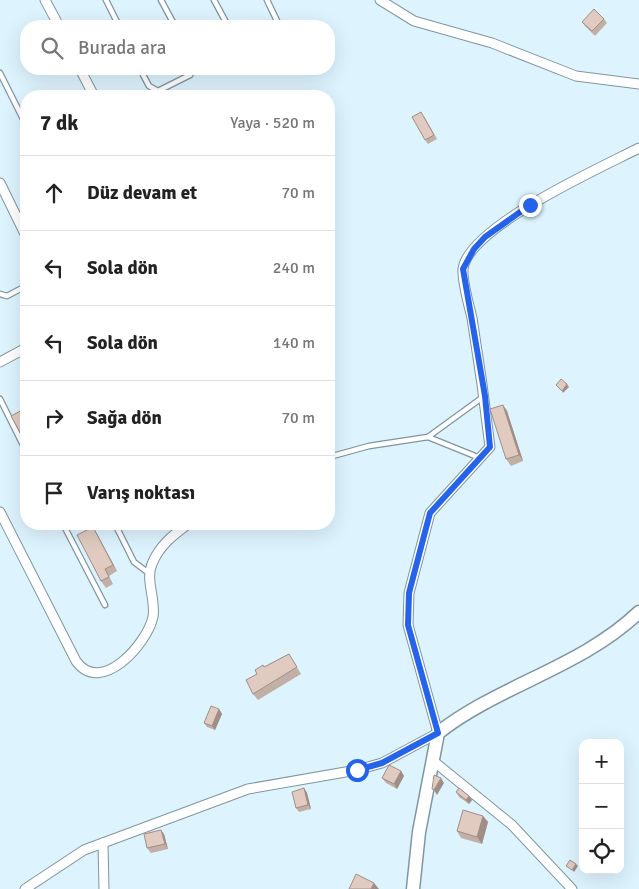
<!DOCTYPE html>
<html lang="tr">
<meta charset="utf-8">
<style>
body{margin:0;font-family:Signika,sans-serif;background:#f6f6f6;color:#222}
.controls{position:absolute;right:15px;bottom:15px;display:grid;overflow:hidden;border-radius:10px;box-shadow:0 5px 20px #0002}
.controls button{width:45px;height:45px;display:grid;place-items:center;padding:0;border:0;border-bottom:1px solid #e0e0e0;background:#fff;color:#222;font:25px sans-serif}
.stop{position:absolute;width:15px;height:15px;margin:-11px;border:4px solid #2563eb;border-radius:50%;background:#fff}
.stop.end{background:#2563eb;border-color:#fff;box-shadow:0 1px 5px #0008}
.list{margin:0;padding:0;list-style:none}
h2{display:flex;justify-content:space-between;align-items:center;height:65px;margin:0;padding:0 20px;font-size:21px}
h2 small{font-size:16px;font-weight:400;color:#767676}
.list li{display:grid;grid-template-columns:32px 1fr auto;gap:15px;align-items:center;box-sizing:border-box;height:75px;padding:0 20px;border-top:1px solid #e0e0e0}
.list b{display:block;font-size:19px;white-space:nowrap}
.list em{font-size:16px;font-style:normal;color:#767676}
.icon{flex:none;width:28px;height:28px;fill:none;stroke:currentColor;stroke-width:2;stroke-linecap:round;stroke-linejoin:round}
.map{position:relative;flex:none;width:639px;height:889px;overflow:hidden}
.search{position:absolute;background:#fff;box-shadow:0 5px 20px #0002;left:20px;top:20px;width:315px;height:55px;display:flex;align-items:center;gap:12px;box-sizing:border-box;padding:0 18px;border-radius:20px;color:#767676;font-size:19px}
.panel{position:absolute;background:#fff;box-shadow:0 5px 20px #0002;left:20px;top:90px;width:315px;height:440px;border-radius:20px}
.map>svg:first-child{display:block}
</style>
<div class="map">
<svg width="639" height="889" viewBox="0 0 639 889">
<rect width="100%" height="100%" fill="#ddf4ff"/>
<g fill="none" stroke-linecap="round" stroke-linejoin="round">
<defs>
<g id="lane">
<path d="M106,0L119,26"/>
<path d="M161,0L175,26"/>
<path d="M214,0L228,26"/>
<path d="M267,0L278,23"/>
<path d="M140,69L149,86L158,91L190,75L194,69"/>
<path d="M0,73L26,125"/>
<path d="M0,294L7,296L26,286"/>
<path d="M0,399L26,451"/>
<path d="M329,457L369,446L428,437"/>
<path d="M480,458L428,437L483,397"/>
<path d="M63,524L105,605"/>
<path d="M115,524L134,562L150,574"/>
</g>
<g id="street">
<path d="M45,0L59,26"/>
<path d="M380,0L414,21L492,43L576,76L639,84"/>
<path d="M80,69L94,96"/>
<path d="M0,183L26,236"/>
<path d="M0,362L26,348"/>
<path d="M0,512L76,661C101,696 147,644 153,617C156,599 145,580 152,564C159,546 173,535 188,524"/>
<path d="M432,760L512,825L572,889"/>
<path d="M103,843L104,889"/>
<path d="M25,889L84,850L248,789L357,770L382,763L438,733L408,625L409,593L430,513L490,447C485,404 479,361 472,318C469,305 462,282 463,269C468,227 602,167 639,148"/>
</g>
<path id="secondary" d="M413,889L419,832L438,733C499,685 582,667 639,612"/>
</defs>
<use href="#lane" stroke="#80959f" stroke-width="7"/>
<use href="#street" stroke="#80959f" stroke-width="11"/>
<use href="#secondary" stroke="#80959f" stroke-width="15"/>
<use href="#lane" stroke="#fff" stroke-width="4.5"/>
<use href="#street" stroke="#fff" stroke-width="9"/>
<use href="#secondary" stroke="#fff" stroke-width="12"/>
</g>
<g fill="#c2afa6">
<path d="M604,19L607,23L595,36L585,26L582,22Z"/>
<path d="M424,116L437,139L428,144L425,140Z"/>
<path d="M503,405L507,411L523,461L511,466L506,459Z"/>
<path d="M97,534L117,571L109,576L113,584L106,588L101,581Z"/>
<path d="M289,654L301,674L258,700L253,694L264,667Z"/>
<path d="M219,709L222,714L215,730L207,727L204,723Z"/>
<path d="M401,771L404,776L397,789L386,783L382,778Z"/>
<path d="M304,788L307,793L311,809L299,812L296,808Z"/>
<path d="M456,792L469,796L472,800L469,804L459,797Z"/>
<path d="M483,816L488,822L482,844L461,838L457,831Z"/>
<path d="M164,834L168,849L151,853L147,848Z"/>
</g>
<g fill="#9e8e87">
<path d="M567,384L569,387L563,393L562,391Z"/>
<path d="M503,405L507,411L523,461L519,455Z"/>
<path d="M93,527L97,534L117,571L113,565Z"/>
<path d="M219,709L222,714L215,730L212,726Z"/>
<path d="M401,771L404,776L397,789L394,784Z"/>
<path d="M441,778L444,783L437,795L434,790Z"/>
<path d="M304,788L307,793L311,809L308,805Z"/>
<path d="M469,796L472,800L469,804L466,800Z"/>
<path d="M483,816L488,822L482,844L477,837Z"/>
<path d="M161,830L164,834L168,849L165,844Z"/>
<path d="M576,864L578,866L574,872L572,870Z"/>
<path d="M374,883L379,889H371Z"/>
</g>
<g fill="#e1cbc1" stroke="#9e8e87">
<path d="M594,9L604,19L592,31L582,22Z"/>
<path d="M421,112L434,135L425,140L412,117Z"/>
<path d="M561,379L567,384L562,391L556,385Z"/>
<path d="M503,405L519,455L506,459L490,409Z"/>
<path d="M26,408V443L11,416Z"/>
<path d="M93,527L113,565L105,569L109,577L101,581L77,535Z"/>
<path d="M289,654L297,667L253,694L246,680L257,674L255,670L263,665L264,667Z"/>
<path d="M211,706L219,709L212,726L204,723Z"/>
<path d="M389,765L401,771L394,784L382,778Z"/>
<path d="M434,775L441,778L434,790L432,789Z"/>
<path d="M304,788L308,805L296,808L292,792Z"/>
<path d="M459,788L469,796L466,800L456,792Z"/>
<path d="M463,810L483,816L477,837L457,831Z"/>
<path d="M161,830L165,844L147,848L144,834Z"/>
<path d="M570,860L576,864L572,870L566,866Z"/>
<path d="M356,874L374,883L371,889H349Z"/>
</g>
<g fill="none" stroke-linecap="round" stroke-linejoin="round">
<path stroke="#2563eb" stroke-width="6" d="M357,770L382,763L438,733L408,625L409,593L430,513L490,447L485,396L463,269L474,249L485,237L530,205"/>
</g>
</svg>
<div class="controls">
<button>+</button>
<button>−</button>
<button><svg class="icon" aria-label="locate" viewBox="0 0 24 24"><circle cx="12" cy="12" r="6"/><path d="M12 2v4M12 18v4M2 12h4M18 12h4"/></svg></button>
</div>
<div class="stop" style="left:357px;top:770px"></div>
<div class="stop end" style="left:530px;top:205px"></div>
<div class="search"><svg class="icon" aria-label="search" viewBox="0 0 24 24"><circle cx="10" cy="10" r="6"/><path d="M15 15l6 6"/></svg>Burada ara</div>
<section class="panel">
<h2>7 dk<small>Yaya · 520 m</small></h2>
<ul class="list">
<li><svg class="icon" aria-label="ahead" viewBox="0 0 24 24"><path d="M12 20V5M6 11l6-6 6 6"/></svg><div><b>Düz devam et</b></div><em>70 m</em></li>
<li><svg class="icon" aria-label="left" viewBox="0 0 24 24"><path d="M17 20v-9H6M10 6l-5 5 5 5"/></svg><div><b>Sola dön</b></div><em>240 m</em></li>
<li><svg class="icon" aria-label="left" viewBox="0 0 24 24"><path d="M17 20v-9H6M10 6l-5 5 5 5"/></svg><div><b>Sola dön</b></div><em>140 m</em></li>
<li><svg class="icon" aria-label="right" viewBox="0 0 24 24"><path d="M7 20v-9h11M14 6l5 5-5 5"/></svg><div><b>Sağa dön</b></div><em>70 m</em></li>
<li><svg class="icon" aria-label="arrive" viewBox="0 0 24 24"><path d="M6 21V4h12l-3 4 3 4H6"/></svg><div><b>Varış noktası</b></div></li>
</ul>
</section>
</div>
